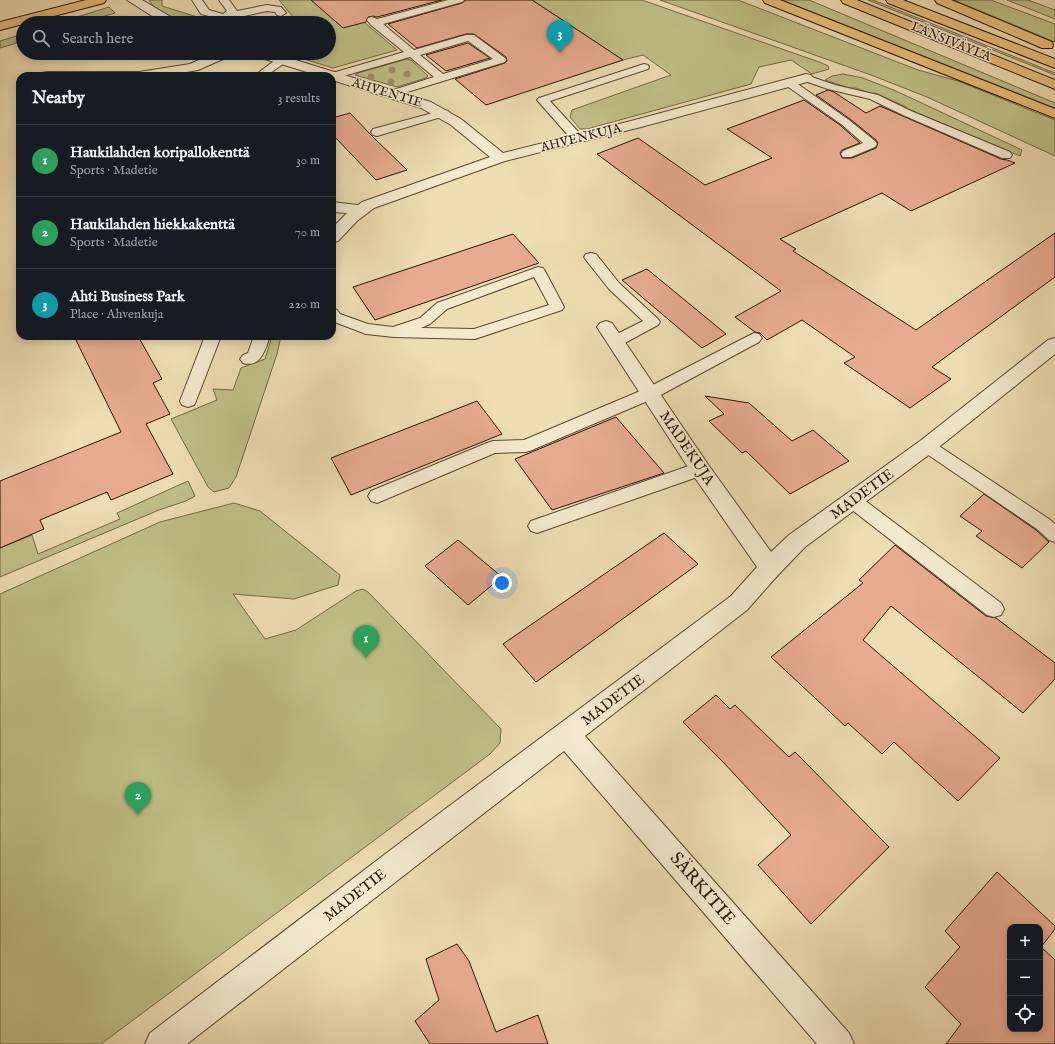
<!DOCTYPE html>
<meta charset="utf-8">
<style>
body{margin:0;font-family:"IM FELL English",serif;background:#20242c;color:#f1f3f6}
.controls{position:absolute;right:12px;bottom:12px;display:grid;overflow:hidden;border-radius:8px;box-shadow:0 2px 10px #0003}
.controls button{width:36px;height:36px;display:grid;place-items:center;padding:0;border:0;border-bottom:1px solid #363941;background:#171b24;color:#f1f3f6;font:20px sans-serif}
.you{position:absolute;left:502px;top:583px;width:14px;height:14px;margin:-10px;border:3px solid #fff;border-radius:50%;background:#1a73e8;box-shadow:0 0 0 6px #1a73e833}
.badge{display:grid;place-items:center;width:26px;height:26px;border-radius:50%;background:#d93025;color:#fff;font-size:13px;font-weight:700}
.pin{position:absolute;translate:-50% -33px;filter:drop-shadow(0 1px 2px #0008)}
.pin::after{content:'';position:absolute;top:21px;width:14px;height:12px;background:inherit;clip-path:polygon(0 0,100% 0,50% 100%)}
.list{margin:0;padding:0;list-style:none}
h2{display:flex;justify-content:space-between;align-items:center;height:52px;margin:0;padding:0 16px;font-size:17px}
h2 small{font-size:13px;font-weight:400;color:#9ea1a6}
.list li{display:grid;grid-template-columns:26px 1fr auto;gap:12px;align-items:center;box-sizing:border-box;height:72px;padding:0 16px;border-top:1px solid #363941}
.list b{display:block;font-size:15px;white-space:nowrap}
.list p{margin:0;font-size:13px;white-space:nowrap;color:#9ea1a6}
.list em{font-size:13px;font-style:normal;color:#9ea1a6}
.icon{flex:none;width:22px;height:22px;fill:none;stroke:currentColor;stroke-width:2;stroke-linecap:round;stroke-linejoin:round}
.map{position:relative;flex:none;width:1055px;height:1044px;overflow:hidden}
.search{position:absolute;background:#171b24;box-shadow:0 2px 10px #0003;left:16px;top:16px;width:320px;height:44px;display:flex;align-items:center;gap:10px;box-sizing:border-box;padding:0 14px;border-radius:22px;color:#9ea1a6;font-size:15px}
.panel{position:absolute;background:#171b24;box-shadow:0 2px 10px #0003;left:16px;top:72px;width:320px;height:268px;border-radius:12px}
.map>svg:first-child{display:block}
</style>
<div class="map">
<svg width="1055" height="1044" viewBox="0 0 1055 1044">
<rect width="100%" height="100%" fill="#eeddb2"/>
<filter id="stains"><feTurbulence type="fractalNoise" baseFrequency=".005" numOctaves="4"/><feColorMatrix values="0 0 0 0 .2 0 0 0 0 .09 0 0 0 0 .02 0 0 0 .5 -.17"/></filter>
<radialGradient id="worn" r=".72"><stop offset=".6" stop-color="#630" stop-opacity="0"/><stop offset="1" stop-color="#630" stop-opacity=".3"/></radialGradient>
<g fill="#c0bf87" stroke="#756946">
<path d="M149,0H162V6L204,19C193,30 155,13 149,0Z"/>
<path d="M279,0H311L364,22L397,50L333,68L284,53H329V23H298Z"/>
<path d="M532,0H642L822,63L828,66L829,69L812,74L791,60L759,67L751,84L587,129H580L570,117L572,110L671,75L643,55L623,60Z"/>
<path d="M660,0H738L918,70L958,81L1055,120V156L927,97L871,75Z"/>
<path d="M782,0H809L1055,103V108Z"/>
<path d="M868,0H873L1055,73V75Z"/>
<path d="M954,0H991L1055,24V42Z"/>
<path d="M1007,0H1028L1055,10V19Z"/>
<path d="M109,7L115,13L81,23H58Z"/>
<path d="M23,34V41L0,48V41Z"/>
<path d="M407,59L411,60L428,76L426,78L397,87L355,75L358,73Z"/>
<path d="M843,74L863,78L896,91L1022,150L1020,156L908,109L904,106L875,93L871,94L856,88H849L825,80L832,76Z"/>
<path d="M272,336H281L277,354L236,477L229,488L214,492L208,487L171,419L217,400L213,389L233,390L241,368L265,359Z"/>
<path d="M188,481L195,496L186,501L159,510L0,577V548L32,535L38,554L120,519L117,513Z"/>
<path d="M234,503L260,511L340,575L338,585L294,599L233,594L265,639L296,630L356,591L363,589L368,592L501,729L500,743L490,754L101,1044H0V594L160,522Z"/>
</g>
<g fill="#e7ab8f" stroke="#2a1306" fill-rule="evenodd">
<path d="M311,0H442L377,17L373,16L368,17L366,22L343,28Z"/>
<path d="M466,0H532L623,60L486,105L455,79L505,63L507,61L506,57L474,34H466L417,48L388,24L462,3Z"/>
<path d="M468,43L490,58L446,71L426,55Z"/>
<path d="M828,90L834,92L866,113L880,106L1001,159L1007,160L1015,163L911,211L882,193L780,239L796,249L793,251L916,330L1055,233V277L932,367L951,379L910,408L844,363L855,357L802,320L767,340L760,333L755,332L735,317L781,291L597,154L638,138L705,185L772,158L727,129L804,100L840,125L860,143L842,150L840,153L842,158H852L876,148L878,143L876,140L850,119L816,95Z"/>
<path d="M350,113L372,136L407,170L376,180L332,134V118Z"/>
<path d="M513,234L539,263L375,320L353,287Z"/>
<path d="M647,269L726,334L702,348L622,280Z"/>
<path d="M74,336H138L162,379L153,383L170,414L146,424L173,474L111,500L107,492L40,520L44,529L0,548V481L121,432Z"/>
<path d="M705,396L749,403L792,441L813,430L849,461L790,494L746,451L742,453L709,421L724,414Z"/>
<path d="M477,401L502,434L351,495L331,458Z"/>
<path d="M616,417L664,473L552,510L515,459Z"/>
<path d="M984,494L1036,530L1049,542L1022,568L976,536L982,531L960,516Z"/>
<path d="M664,533L698,564L536,682L503,644Z"/>
<path d="M458,540L502,577L468,605L425,566Z"/>
<path d="M895,545L986,616L996,618L1055,663V679L1023,713L891,606L863,640L1000,758L958,801L894,742L882,754L848,723L845,726L771,657L863,583L859,580Z"/>
<path d="M716,695L730,709L735,705L789,757L795,752L889,847L811,924L758,865L791,835L723,762L683,722Z"/>
<path d="M997,872L1055,926V929L1041,947L1055,960V1044H946L961,1024L925,987L960,947L945,931ZM1010,927H1040V1029H1010Z"/>
<path d="M457,944L469,961L496,1032L538,1015L548,1044H430L415,1021L439,1000L426,959Z"/>
</g>
<g fill="none" stroke-linecap="round" stroke-linejoin="round">
<defs>
<g id="lane">
<path d="M192,0H202L209,10L223,14L227,11L219,0H229L237,11L267,5L281,7L286,13L281,16L277,15L275,12L267,11L235,18L240,20V23H230L225,21H217V18L201,14Z"/>
<path d="M448,0H464L462,2L383,24L414,50L466,35H474L505,58L506,60L505,62L391,97L387,96L385,94L387,92L434,77L410,57L333,79L332,76H328L329,74L404,52L371,25L367,20L368,18L372,17L377,19ZM468,41L493,59L443,74L420,55Z"/>
<path d="M282,57L286,58L287,60L286,62L266,76H254L278,58Z"/>
<path d="M644,64L648,65L649,67L648,69L550,101L582,136L584,139L582,142H574L537,100L539,98Z"/>
<path d="M806,75L835,85L878,95L911,111L1010,152L1012,155L1010,158H1002L903,115L870,99L828,89L802,80L801,78L802,76Z"/>
<path d="M788,79L792,80L849,120L875,141L877,144L875,147L851,157H843L841,154L843,151L863,143L841,124L784,84L782,82Z"/>
<path d="M444,110L448,111L450,113L448,115L377,136L373,135L371,132L373,129Z"/>
<path d="M591,253L596,254L619,283L658,319L660,322L658,325L621,345L616,346L611,345L608,341L611,337L643,321L609,289L586,260L584,257L586,254Z"/>
<path d="M538,267L543,268L545,271L564,307L562,310L475,339L394,337L366,334L332,321V308L337,310L340,314L368,324L393,327L420,318L437,303ZM534,277L549,305L474,329L421,328L430,324L447,309Z"/>
<path d="M754,333L759,334L762,338L759,342L657,397L532,450L526,452L495,453L377,503L371,501L368,496L371,491L487,443L493,441L524,440L645,389Z"/>
<path d="M205,336H221L196,401L194,405L188,407L182,405L180,401Z"/>
<path d="M254,336H270C265,350 261,368 243,363L240,359L243,355L248,353Z"/>
<path d="M927,440L933,442L1049,519L1055,524V542L1049,540L1037,529L921,450L919,446L921,442Z"/>
<path d="M700,462L706,464L709,469L706,474L537,533L531,531L528,526L531,521Z"/>
<path d="M853,494L859,496L1001,603L1004,609L1001,615L994,617L987,615L847,506L844,501L847,496Z"/>
</g>
<g id="street">
<path d="M127,0H142L176,20L178,23H163Z"/>
<path d="M214,53H231L230,56L198,70L163,76H40L42,73L47,72H139L190,64Z"/>
<path d="M254,53H273L431,102L461,119L503,153L631,121L806,74L811,75L813,78L811,81L641,127L505,161L374,208L357,221L338,241L332,243V228L347,213L332,212V202L358,205L362,202L490,157L451,125L421,108L332,80V76H320L255,56Z"/>
<path d="M606,321L612,323L707,463L771,552L789,535L920,441L1048,340L1055,338V354L934,451L805,547L778,575L747,610L585,736L849,1033L854,1044H817L564,751L187,1044H145L150,1033L405,839L731,596L757,567L693,475L597,327L600,323Z"/>
</g>
<path id="primary" d="M86,0H106L104,3L0,30V22Z"/>
<g id="highway">
<path d="M763,0H780L1055,109V118L765,3Z"/>
<path d="M841,0H857L1055,80V89L843,3Z"/>
<path d="M886,0H903L1055,59V68L888,3Z"/>
<path d="M935,0H951L1052,42L1053,45L1052,48H1042L937,3Z"/>
</g>
</defs>
<use href="#lane" stroke="#5b4631" stroke-width="2"/>
<use href="#street" stroke="#5b4631" stroke-width="2"/>
<use href="#primary" stroke="#2a1306" stroke-width="2"/>
<use href="#highway" stroke="#2a1306" stroke-width="2"/>
<use href="#lane" fill="#f4e9cd" fill-rule="evenodd"/>
<use href="#street" fill="#f4e9cd" fill-rule="evenodd"/>
<use href="#primary" fill="#e7be79" fill-rule="evenodd"/>
<use href="#highway" fill="#e7be79" fill-rule="evenodd"/>
</g>
<g fill="#9f8f6c">
<circle cx="392" cy="70" r="3.5"/>
<circle cx="407" cy="74" r="3.5"/>
<circle cx="371" cy="77" r="3.5"/>
<circle cx="391" cy="82" r="3.5"/>
</g>
<g text-anchor="middle" dominant-baseline="central" stroke-width="3" stroke-linejoin="round" paint-order="stroke">
<g font-size="13" fill="#2a1306" stroke="#f4e9cd">
<text transform="translate(951 42) rotate(22)">LÄNSIVÄYLÄ</text>
<text transform="translate(387 93) rotate(17)">AHVENTIE</text>
<text transform="translate(581 138) rotate(-14)">AHVENKUJA</text>
</g>
<g font-size="15" fill="#2a1306" stroke="#f4e9cd">
<text transform="translate(687 448) rotate(56)">MADEKUJA</text>
<text transform="translate(862 494) rotate(-36)">MADETIE</text>
<text transform="translate(613 700) rotate(-37)">MADETIE</text>
<text transform="translate(355 895) rotate(-38)">MADETIE</text>
</g>
<g font-size="18" fill="#2a1306" stroke="#f4e9cd">
<text transform="translate(702 889) rotate(49)">SÄRKITIE</text>
</g>
</g>
<rect width="100%" height="100%" filter="url(#stains)"/>
<rect width="100%" height="100%" fill="url(#worn)"/>
</svg>
<div class="controls">
<button>+</button>
<button>−</button>
<button><svg class="icon" aria-label="locate" viewBox="0 0 24 24"><circle cx="12" cy="12" r="6"/><path d="M12 2v4M12 18v4M2 12h4M18 12h4"/></svg></button>
</div>
<div class="you"></div>
<div class="pin badge" style="left:366px;top:658px;background:#2e9e5b">1</div>
<div class="pin badge" style="left:138px;top:815px;background:#2e9e5b">2</div>
<div class="pin badge" style="left:560px;top:53px;background:#0f9aa8">3</div>
<div class="search"><svg class="icon" aria-label="search" viewBox="0 0 24 24"><circle cx="10" cy="10" r="6"/><path d="M15 15l6 6"/></svg>Search here</div>
<section class="panel">
<h2>Nearby<small>3 results</small></h2>
<ul class="list">
<li><span class="badge" style="background:#2e9e5b">1</span><div><b>Haukilahden koripallokenttä</b><p>Sports · Madetie</p></div><em>30 m</em></li>
<li><span class="badge" style="background:#2e9e5b">2</span><div><b>Haukilahden hiekkakenttä</b><p>Sports · Madetie</p></div><em>70 m</em></li>
<li><span class="badge" style="background:#0f9aa8">3</span><div><b>Ahti Business Park</b><p>Place · Ahvenkuja</p></div><em>220 m</em></li>
</ul>
</section>
</div>
